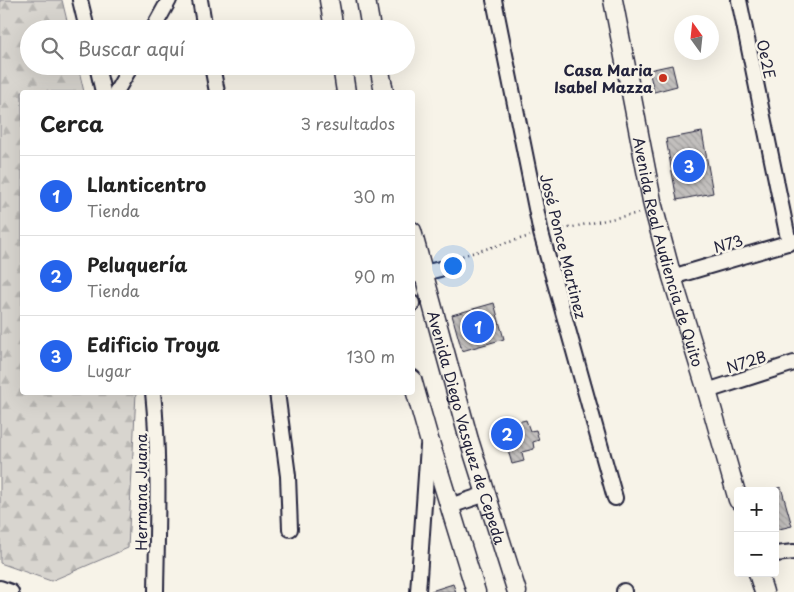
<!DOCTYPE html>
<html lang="es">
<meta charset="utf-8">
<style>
body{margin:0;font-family:"Playpen Sans",sans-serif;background:#f2f2f2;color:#222}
.controls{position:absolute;right:15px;bottom:15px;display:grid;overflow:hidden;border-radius:5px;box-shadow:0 5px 20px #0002}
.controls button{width:45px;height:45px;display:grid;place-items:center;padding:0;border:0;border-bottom:1px solid #e0e0e0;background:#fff;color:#222;font:25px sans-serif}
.compass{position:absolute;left:674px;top:15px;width:45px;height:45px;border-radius:50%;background:#fff;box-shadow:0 5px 20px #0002;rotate:345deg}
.you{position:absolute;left:452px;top:265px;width:18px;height:18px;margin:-12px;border:4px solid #fff;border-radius:50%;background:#1a73e8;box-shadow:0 0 0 8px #1a73e833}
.badge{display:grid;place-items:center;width:32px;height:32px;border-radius:50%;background:#2563eb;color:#fff;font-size:16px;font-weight:700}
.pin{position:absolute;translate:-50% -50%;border:2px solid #fff;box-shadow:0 1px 5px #0006}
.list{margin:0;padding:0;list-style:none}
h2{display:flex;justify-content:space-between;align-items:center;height:65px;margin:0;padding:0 20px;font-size:21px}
h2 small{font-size:16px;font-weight:400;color:#767676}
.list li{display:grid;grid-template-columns:32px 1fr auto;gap:15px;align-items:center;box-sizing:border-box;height:80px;padding:0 20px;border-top:1px solid #e0e0e0}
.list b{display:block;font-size:19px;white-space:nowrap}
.list p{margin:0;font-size:16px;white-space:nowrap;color:#767676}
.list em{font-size:16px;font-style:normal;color:#767676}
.icon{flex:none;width:28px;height:28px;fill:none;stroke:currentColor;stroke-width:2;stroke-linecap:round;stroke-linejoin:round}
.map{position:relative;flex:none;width:794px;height:592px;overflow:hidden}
.search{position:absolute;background:#fff;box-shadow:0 5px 20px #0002;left:20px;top:20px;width:395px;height:55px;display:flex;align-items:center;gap:12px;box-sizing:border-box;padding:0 18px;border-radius:28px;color:#767676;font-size:19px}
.panel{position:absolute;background:#fff;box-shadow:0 5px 20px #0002;left:20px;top:90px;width:395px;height:305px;border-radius:5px}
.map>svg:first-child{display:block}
</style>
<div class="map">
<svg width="794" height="592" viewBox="0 0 794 592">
<defs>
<pattern id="forest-firs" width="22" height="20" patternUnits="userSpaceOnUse" patternTransform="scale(1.25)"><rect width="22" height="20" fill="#d8d5cf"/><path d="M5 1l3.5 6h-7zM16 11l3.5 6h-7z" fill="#b9b7b3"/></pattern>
<pattern id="building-back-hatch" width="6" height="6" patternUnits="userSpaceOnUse" patternTransform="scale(1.25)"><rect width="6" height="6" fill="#c2bfbd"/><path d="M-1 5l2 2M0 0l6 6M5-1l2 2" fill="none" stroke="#a6a4a3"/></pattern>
</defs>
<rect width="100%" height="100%" fill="#f7f3e8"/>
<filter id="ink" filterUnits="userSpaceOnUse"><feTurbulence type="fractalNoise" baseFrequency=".02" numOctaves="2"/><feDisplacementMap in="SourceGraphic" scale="10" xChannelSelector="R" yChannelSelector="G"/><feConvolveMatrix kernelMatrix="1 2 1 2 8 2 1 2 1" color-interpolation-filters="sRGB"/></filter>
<g filter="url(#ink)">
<path fill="url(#forest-firs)" stroke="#7d7c85" d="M0,0H62L69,29H29V66H78L84,92H22V392L136,393L128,548L51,581L0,563Z"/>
<g fill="url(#building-back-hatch)" stroke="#22223b">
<path d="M672,65L677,86L654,92L649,70Z"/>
<path d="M702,132L713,193L677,200L666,139Z"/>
<path d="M494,303L504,339L462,351L452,315Z"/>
<path d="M526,420L530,431L536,430L539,440L533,442L534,449L522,452L524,461L512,464L501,426Z"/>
<path d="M781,487L792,526L775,530V491H768Z"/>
<path d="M453,584L456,592H432L431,591Z"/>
</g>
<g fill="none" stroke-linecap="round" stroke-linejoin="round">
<defs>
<g id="minor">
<path d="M80,0L87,29"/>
<path d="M200,0L205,29"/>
<path d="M494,0L541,233L615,498"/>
<path d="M739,0L789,243"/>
<path d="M153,29L169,0"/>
<path d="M97,66L103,92"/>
<path d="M212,66L217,92"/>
<path d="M116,92L131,66"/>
<path d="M412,276L440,269"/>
<path d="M672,277L794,241"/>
<path d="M412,303V304"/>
<path d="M707,391L794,363"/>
<path d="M153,392C160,459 157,525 156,592"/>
<path d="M277,392L288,476L290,529"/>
<path d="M450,506L486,494"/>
<path d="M775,554L794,552"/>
<path d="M0,588L11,592"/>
<path d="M624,591V592"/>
<path d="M418,592L428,446"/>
</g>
<g id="major">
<path d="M329,0L334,29"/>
<path d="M366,0L371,29"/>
<path id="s1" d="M613,0L653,206L672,277L707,391L738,500"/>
<path d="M342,66L346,92"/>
<path d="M379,66L384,92"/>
<path id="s2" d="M412,231L469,440L517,592"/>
<path d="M412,379L429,439L476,592"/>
<path d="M758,573L764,592"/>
</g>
</defs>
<use href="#minor" stroke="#22223b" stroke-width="18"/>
<use href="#major" stroke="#22223b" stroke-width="21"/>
<g stroke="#22223b" stroke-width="2.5" stroke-dasharray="1 4" stroke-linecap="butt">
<path d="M554,231L639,213"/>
<path d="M448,260L530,236"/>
</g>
<use href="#minor" stroke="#f7f3e8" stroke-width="14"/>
<use href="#major" stroke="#f7f3e8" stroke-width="18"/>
</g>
</g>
<circle fill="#c8321e" stroke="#f7f3e8" stroke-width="2" cx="663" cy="78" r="5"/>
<g text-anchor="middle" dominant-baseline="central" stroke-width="5" stroke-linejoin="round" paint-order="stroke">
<g font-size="15" fill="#22223b" stroke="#f7f3e8">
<text transform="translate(767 59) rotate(78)">Oe2E</text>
<text transform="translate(728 243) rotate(-16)">N73</text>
<text transform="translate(564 246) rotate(76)">José Ponce Martinez</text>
<text stroke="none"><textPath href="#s1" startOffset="258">Avenida Real Audiencia de Quito</textPath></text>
<text transform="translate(746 361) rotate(-17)">N72B</text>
<text stroke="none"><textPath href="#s2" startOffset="204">Avenida Diego Vasquez de Cepeda</textPath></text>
<text transform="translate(140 492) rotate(-90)">Hermana Juana</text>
</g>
<g font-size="15" font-weight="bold" fill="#22223b" stroke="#f7f3e8" text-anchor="end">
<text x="653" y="69">Casa Maria<tspan x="653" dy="17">Isabel Mazza</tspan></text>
</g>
</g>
</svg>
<div class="controls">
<button>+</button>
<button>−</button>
</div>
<svg class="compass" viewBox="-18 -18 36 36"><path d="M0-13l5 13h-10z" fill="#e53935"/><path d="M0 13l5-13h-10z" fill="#767676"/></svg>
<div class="you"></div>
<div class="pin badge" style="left:478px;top:327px">1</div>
<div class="pin badge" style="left:507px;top:434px">2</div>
<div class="pin badge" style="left:689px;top:166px">3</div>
<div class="search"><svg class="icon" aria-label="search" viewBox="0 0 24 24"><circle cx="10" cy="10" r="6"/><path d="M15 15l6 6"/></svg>Buscar aquí</div>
<section class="panel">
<h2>Cerca<small>3 resultados</small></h2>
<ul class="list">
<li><span class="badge">1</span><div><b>Llanticentro</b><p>Tienda</p></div><em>30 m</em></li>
<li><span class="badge">2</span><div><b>Peluquería</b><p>Tienda</p></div><em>90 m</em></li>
<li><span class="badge">3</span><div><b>Edificio Troya</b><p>Lugar</p></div><em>130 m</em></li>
</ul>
</section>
</div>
